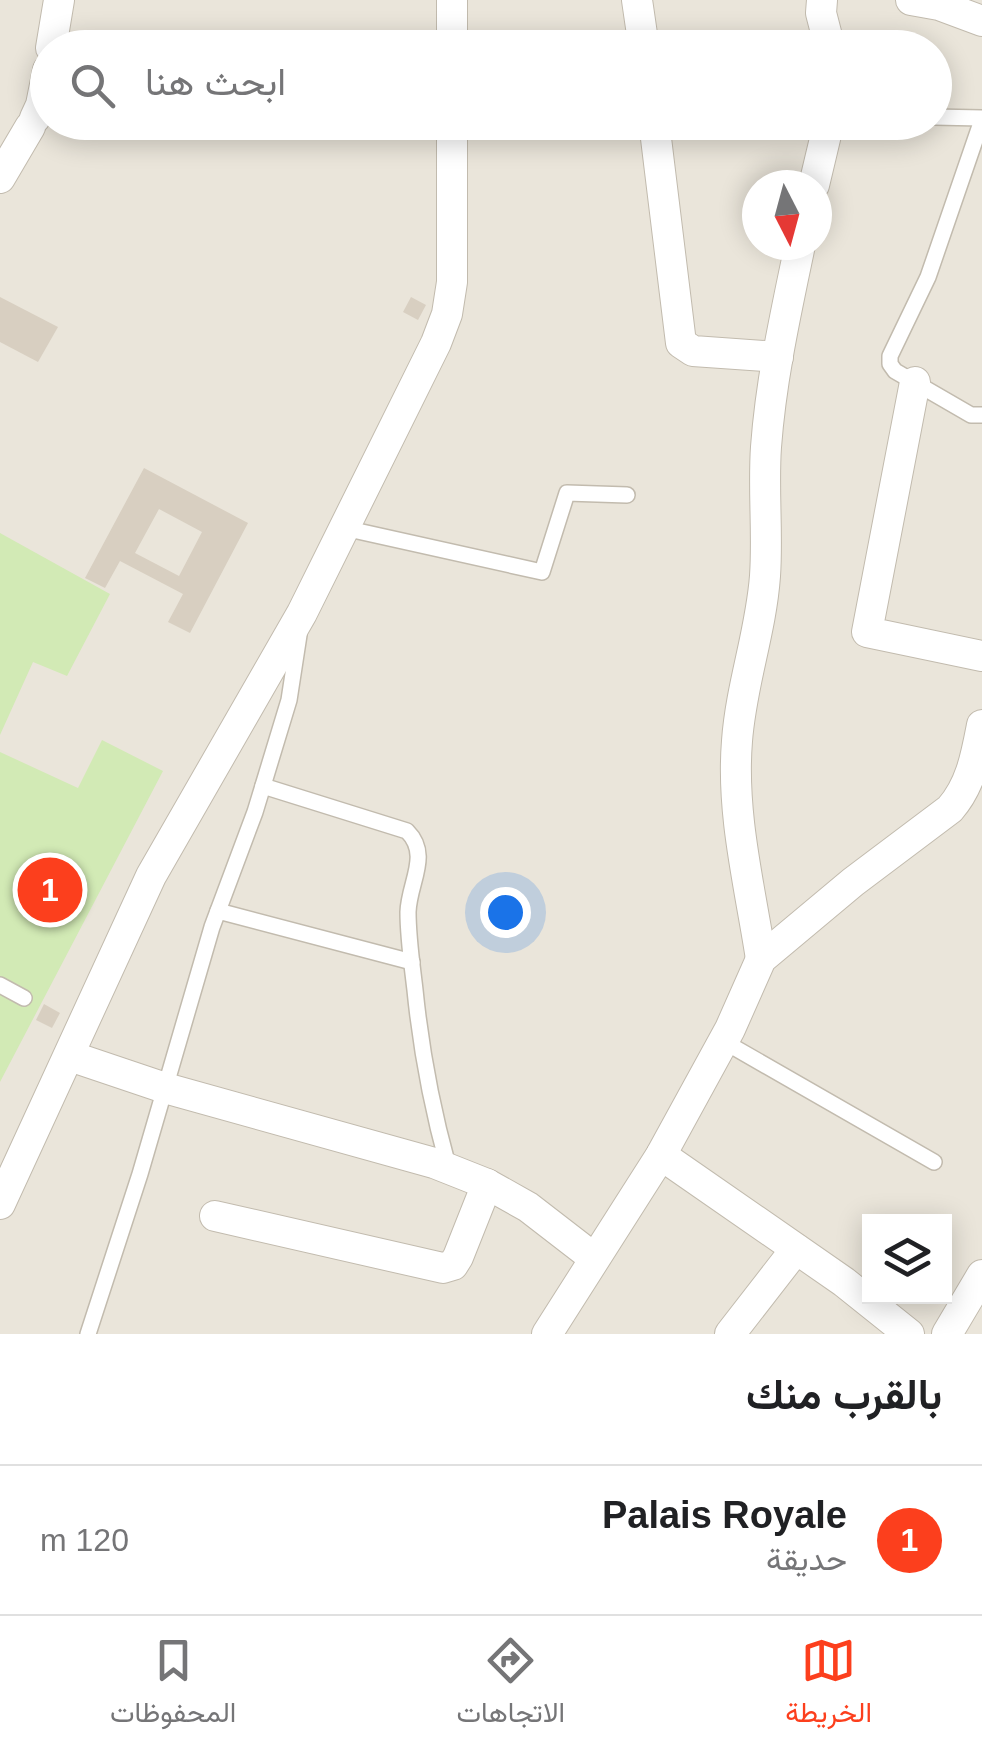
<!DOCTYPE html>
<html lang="ar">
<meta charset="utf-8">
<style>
body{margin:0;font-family:Arial,Vazirmatn,sans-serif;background:#f2f2f2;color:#202124;direction:rtl}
.controls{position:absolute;right:30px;bottom:30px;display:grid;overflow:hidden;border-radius:0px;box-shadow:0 5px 25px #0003}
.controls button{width:90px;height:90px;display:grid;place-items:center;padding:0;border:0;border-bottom:2px solid #e0e0e0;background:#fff;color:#202124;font:50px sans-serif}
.compass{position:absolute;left:742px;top:170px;width:90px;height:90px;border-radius:50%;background:#fff;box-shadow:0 5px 25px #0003;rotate:174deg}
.you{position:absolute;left:505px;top:912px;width:35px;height:35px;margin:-25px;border:8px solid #fff;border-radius:50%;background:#1a73e8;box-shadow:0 0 0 15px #1a73e833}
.badge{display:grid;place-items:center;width:65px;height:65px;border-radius:50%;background:#fc3f1d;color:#fff;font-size:32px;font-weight:700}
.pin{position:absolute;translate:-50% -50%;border:5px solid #fff;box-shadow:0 2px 10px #0006}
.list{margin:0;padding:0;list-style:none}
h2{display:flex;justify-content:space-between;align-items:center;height:130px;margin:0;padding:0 40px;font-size:42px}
h2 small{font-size:32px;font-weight:400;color:#757577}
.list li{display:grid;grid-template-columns:65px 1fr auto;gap:30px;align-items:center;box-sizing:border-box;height:150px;padding:0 40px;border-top:2px solid #e0e0e0}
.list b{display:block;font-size:38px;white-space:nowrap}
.list p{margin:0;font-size:32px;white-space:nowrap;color:#757577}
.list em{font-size:32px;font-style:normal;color:#757577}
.icon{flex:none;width:55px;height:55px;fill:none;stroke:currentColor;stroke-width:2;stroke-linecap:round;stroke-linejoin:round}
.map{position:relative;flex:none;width:982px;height:1334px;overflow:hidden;direction:ltr}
.search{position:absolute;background:#fff;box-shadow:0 5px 25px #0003;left:30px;right:30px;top:30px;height:110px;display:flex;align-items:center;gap:25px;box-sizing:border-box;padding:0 35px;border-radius:55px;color:#757577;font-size:38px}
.sheet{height:280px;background:#fff}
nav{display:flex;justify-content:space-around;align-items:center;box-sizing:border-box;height:140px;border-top:2px solid #e0e0e0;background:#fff;font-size:28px;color:#757577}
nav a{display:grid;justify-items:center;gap:5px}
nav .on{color:#fc3f1d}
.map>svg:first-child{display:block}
</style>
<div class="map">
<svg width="982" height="1334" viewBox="0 0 982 1334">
<rect width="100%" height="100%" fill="#f6f3ec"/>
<path fill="#eae5da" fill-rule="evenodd" d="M0,0H982V1334H0ZM48,48H934V122H48ZM757,185H817V245H757ZM870,1222H944V1296H870Z"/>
<g fill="#d2eab5">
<path d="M0,533L110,594L67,676L33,662L0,735Z"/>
<path d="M102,740L163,771L0,1082V752L78,788Z"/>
</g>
<g fill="#d8cfc1" fill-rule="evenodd">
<path d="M0,297L58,327L38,362L0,342Z"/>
<path d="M411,297L426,305L418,320L403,312Z"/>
<path d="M144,468L248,523L190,633L168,622L183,594L120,561L105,588L85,578ZM159,509L202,532L179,576L135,553Z"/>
<path d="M44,1004L60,1013L52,1028L36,1020Z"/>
</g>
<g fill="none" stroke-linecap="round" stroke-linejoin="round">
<defs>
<g id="service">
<path d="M934,117L982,118"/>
<path d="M982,120L928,277L890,356V364L895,371L971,415H982"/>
<path d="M344,528L542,572L567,493L627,495"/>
<path d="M263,786L407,831C431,855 409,882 408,912C408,938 412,964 415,990C421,1050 432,1108 448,1166"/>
<path d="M218,911L412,962"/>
<path d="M0,985L24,998"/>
<path d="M723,1041L934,1162"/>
<path d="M88,1334L140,1174L212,927L255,812L289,700L299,635"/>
</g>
<g id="minor">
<path d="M452,0V48"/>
<path d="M637,0L644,48"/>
<path d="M822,0L821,13L830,48"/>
<path d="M911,0L939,5L982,21"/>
<path d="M51,48L59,0"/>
<path d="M35,118L41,105L48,70"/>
<path d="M654,122L681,343L693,351L778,357"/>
<path d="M0,178L30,127"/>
<path d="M814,185L829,122"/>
<path d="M915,382L867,632L982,656"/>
<path d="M761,959C750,887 731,814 737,741C741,685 761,632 765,576C768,533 763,490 766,447C771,379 786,312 800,245"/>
<path d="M70,1056L165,1088L434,1163L487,1184L528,1207L594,1258"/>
<path d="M661,1155L844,1282L909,1334"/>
<path d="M0,1204L151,876L302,613L436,343L447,314L452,282V122"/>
<path d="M215,1216L443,1268L453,1265L458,1257L487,1184"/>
<path d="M547,1334L661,1155L730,1029L761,959L853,882L950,809C971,785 976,756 982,725"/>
<path d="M730,1334L796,1249"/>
<path d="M947,1334L982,1275"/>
</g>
</defs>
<use href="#service" stroke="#c2bbae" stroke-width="18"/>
<use href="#minor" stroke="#c2bbae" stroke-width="32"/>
<use href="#service" stroke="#fff" stroke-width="15"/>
<use href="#minor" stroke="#fff" stroke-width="30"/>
</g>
</svg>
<div class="controls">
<button><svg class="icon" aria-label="layers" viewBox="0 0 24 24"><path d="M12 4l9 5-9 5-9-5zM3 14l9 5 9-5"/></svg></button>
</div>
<svg class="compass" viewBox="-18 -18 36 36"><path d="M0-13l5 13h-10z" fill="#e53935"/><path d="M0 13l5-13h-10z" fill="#757577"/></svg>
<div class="you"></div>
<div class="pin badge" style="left:50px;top:890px">1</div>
<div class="search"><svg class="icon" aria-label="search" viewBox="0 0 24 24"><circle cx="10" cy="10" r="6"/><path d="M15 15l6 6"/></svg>ابحث هنا</div>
</div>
<section class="sheet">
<h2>بالقرب منك<small></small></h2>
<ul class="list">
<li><span class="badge">1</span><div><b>Palais Royale</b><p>حديقة</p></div><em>120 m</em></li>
</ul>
</section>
<nav>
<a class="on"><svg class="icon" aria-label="map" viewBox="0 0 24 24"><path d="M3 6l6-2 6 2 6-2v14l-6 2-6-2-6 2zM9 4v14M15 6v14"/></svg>الخريطة</a>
<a><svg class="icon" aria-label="directions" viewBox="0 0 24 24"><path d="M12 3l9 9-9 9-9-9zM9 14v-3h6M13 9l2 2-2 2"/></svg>الاتجاهات</a>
<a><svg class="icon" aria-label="saved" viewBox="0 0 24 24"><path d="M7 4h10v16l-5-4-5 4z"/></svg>المحفوظات</a>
</nav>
